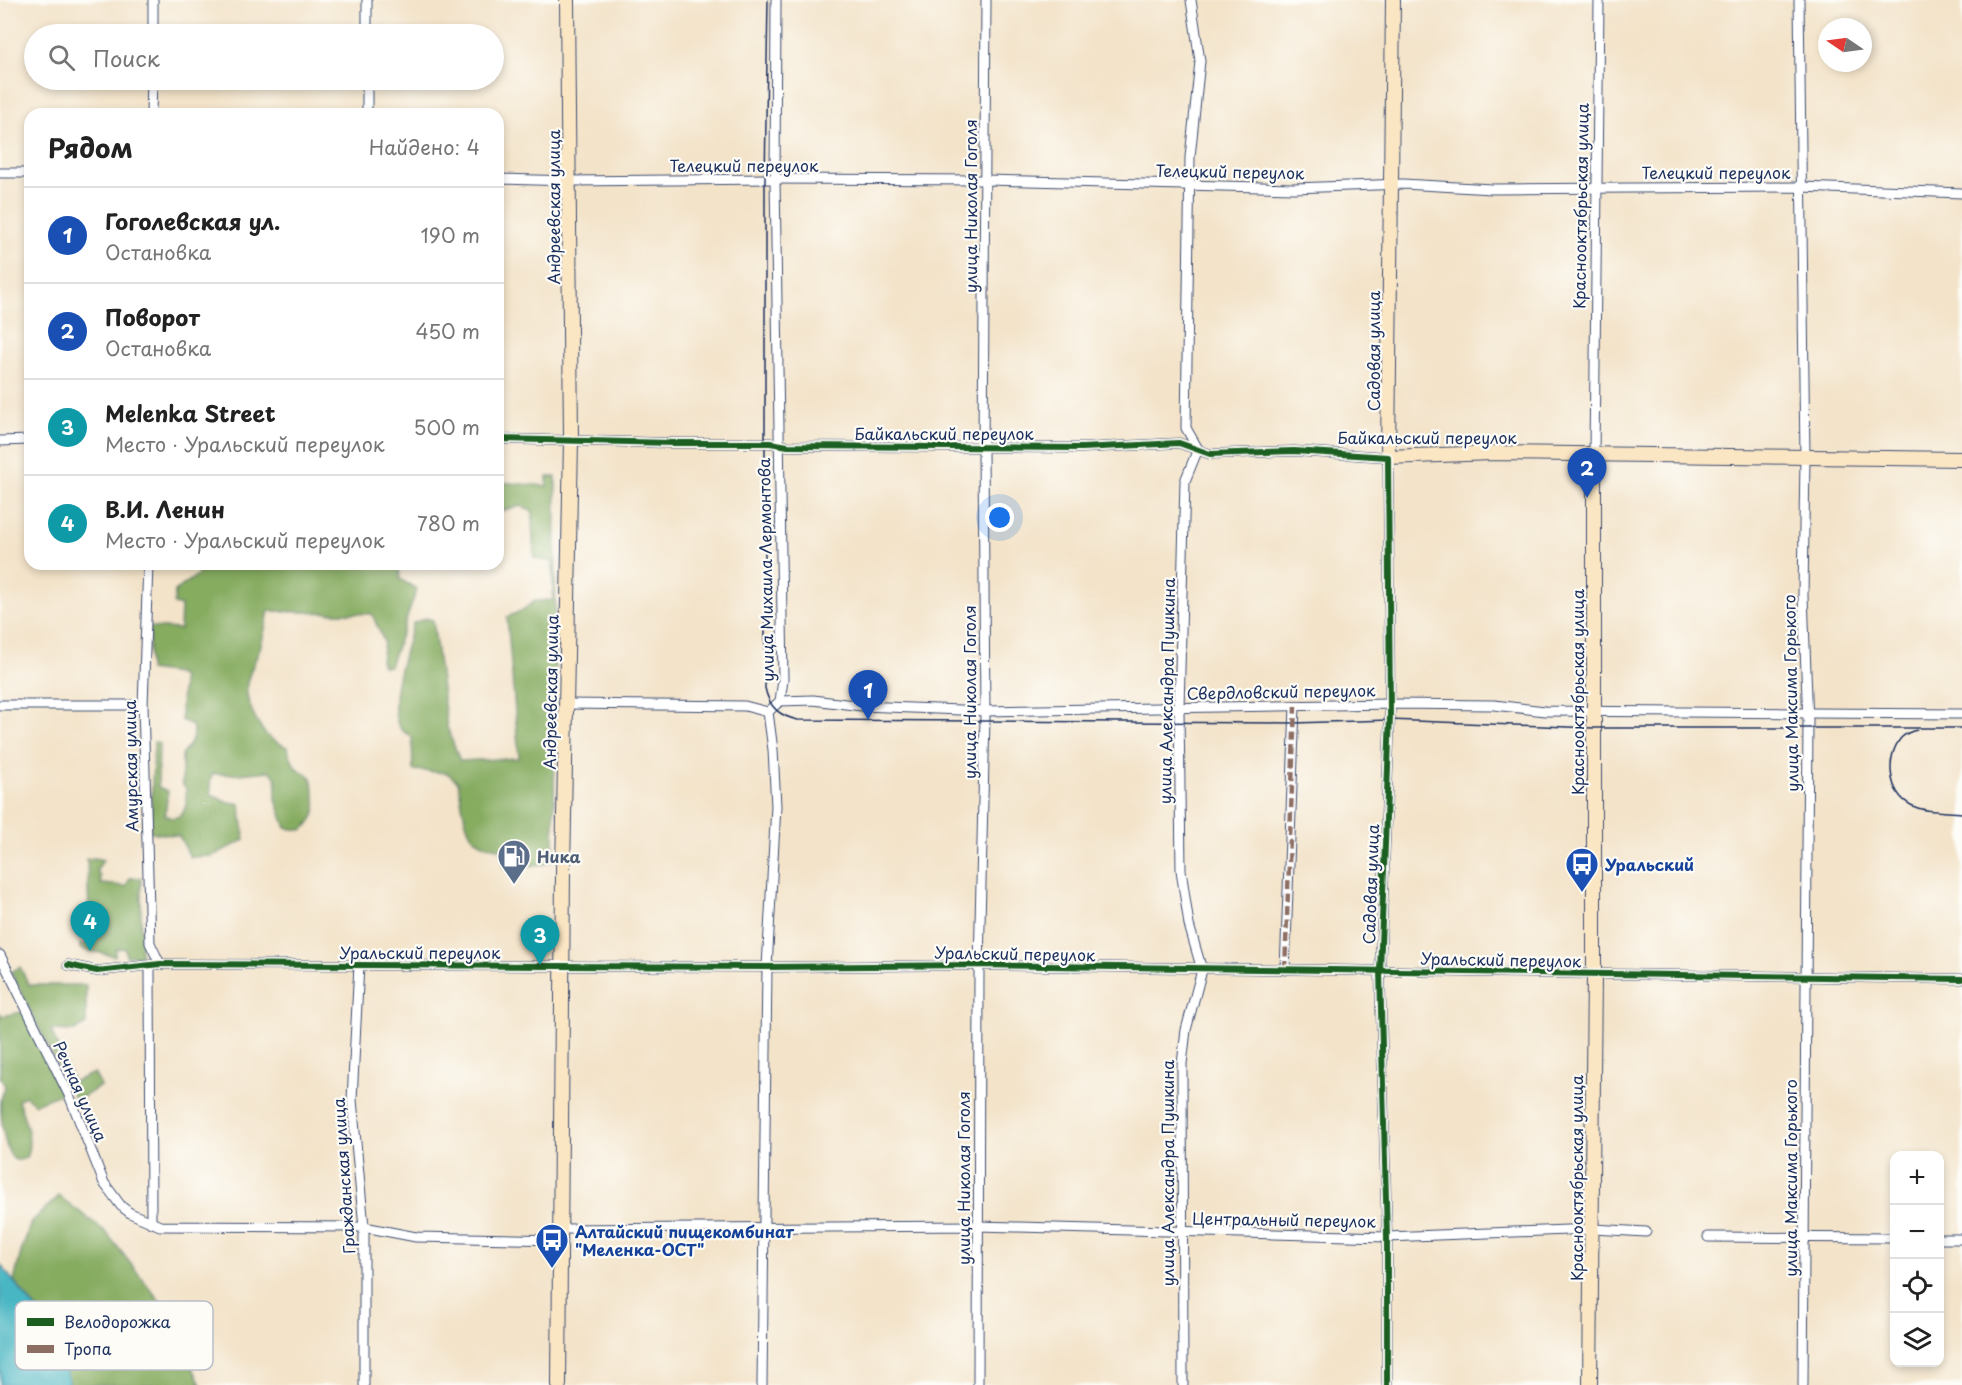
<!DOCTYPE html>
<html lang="ru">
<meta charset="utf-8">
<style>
body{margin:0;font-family:"Playpen Sans",sans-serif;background:#f6f6f6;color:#222}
.controls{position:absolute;right:18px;bottom:18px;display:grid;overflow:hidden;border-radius:12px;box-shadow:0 3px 9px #0003}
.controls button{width:54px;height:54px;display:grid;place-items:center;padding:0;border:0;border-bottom:2px solid #e0e0e0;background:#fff;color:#222;font:30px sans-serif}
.compass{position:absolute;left:1818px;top:18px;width:54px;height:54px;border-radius:50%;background:#fff;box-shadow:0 3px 9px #0003;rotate:283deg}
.you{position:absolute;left:1000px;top:518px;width:21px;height:21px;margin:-15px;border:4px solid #fff;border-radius:50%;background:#1a73e8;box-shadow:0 0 0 9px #1a73e833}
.badge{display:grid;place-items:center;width:39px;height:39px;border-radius:50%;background:#0b8043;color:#fff;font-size:20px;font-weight:700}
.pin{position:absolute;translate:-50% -50px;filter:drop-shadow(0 2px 3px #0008)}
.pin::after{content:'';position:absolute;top:32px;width:21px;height:18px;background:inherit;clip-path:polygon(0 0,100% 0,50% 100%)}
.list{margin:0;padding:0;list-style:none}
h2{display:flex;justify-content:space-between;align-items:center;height:78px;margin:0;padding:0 24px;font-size:26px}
h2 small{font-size:20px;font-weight:400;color:#767676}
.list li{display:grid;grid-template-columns:39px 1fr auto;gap:18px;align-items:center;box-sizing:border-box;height:96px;padding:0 24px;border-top:2px solid #e0e0e0}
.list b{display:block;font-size:22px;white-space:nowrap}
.list p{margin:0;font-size:20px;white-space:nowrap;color:#767676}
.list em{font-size:20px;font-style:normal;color:#767676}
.icon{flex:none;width:33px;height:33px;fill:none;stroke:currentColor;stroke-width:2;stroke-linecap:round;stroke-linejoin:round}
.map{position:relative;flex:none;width:1962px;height:1385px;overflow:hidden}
.search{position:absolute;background:#fff;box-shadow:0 3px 9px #0003;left:24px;top:24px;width:480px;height:66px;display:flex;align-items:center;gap:15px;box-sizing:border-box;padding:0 21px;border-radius:33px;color:#767676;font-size:22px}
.panel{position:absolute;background:#fff;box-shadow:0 3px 9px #0003;left:24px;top:108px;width:480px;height:462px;border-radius:18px}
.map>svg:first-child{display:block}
</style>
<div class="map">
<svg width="1962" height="1385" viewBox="0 0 1962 1385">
<rect width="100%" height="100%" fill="#fdfcf7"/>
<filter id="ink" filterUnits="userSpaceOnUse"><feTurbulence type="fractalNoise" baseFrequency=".0167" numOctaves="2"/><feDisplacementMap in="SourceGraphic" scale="12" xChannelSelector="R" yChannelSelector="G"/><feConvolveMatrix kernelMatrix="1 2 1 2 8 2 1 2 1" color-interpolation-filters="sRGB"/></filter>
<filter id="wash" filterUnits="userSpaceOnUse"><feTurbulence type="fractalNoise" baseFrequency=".008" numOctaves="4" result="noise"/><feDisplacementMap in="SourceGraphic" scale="24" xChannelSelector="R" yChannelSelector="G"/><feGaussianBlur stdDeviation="1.35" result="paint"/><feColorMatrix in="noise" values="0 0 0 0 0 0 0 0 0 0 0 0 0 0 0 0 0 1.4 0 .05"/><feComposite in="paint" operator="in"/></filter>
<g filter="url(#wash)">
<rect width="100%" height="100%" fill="#f3e3c9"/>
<g fill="#86ac61" stroke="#506e60" stroke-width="1.5">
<path d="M547,477H556L554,860L544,864L504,869L501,849C492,847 481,845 474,838C464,829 461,796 458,782L447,773L413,770L412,737C409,735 403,732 400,728C385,705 406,649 413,623L426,618L433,620L447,727L460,761L519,758L507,617L521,611L535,601L553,600V562L534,558L532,523L533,512L521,506L498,512V482L547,486Z"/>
<path d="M219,564H399L400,579L417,589L390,666H383L381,660L384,642L372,614L269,611C266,624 264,636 260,648C250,675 239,686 254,715C266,737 264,736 287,747L295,767L311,777C315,799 323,814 302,830L286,828L276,800V778L270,771L239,774H212L210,783L211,794L224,801L240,804L245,840L212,856L190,857L179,836L150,832L154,742L159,743L158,787L168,791L165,815L173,818L180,816L186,807V788L182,785V754C191,744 195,739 192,725L181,720L182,677L177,674L149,670V627L180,629L181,606L174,604L175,591L206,569Z"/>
<path d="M95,858L103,860L97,870L100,877L101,884L126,886L130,878H141V956H126L125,948L116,949L115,956L80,949V944H90L87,859Z"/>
<path d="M20,967L29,985H86V1024L75,1031L51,1030L73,1082L94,1073L101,1086C91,1091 84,1098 75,1100L11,972Z"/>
<path d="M26,1011L65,1092L35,1104L25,1096L18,1100C24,1117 34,1140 26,1158C23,1159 19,1161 16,1160C4,1157 0,1111 1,1100C2,1095 4,1090 5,1086L0,1076V1013L3,1016Z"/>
<path d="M59,1196L106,1232L166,1309L201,1385H70L54,1332L14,1281L21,1252L31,1222Z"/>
</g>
<path fill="#48b6c3" stroke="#327290" stroke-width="1.5" d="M0,1264L54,1332L70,1385H0Z"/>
</g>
<g filter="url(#ink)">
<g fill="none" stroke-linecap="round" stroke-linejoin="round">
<defs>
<g id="street">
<path d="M1799,0L1805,457L1803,596L1808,722L1803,1385"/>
<path d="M153,34V0"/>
<path d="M367,34V0"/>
<path d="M151,114L152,80"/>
<path d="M367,114V80"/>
<path d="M0,173H30"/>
<path d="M498,179L570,181L771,179L985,180L1294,188L1403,184L1492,189L1801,187L1962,193"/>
<path d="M498,439L673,443H770L788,446L1082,448L1179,443L1210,454L1294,451L1388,457L1390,716L1380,971L1387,1237V1385"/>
<path d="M0,441L30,440"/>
<path d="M1594,455L1599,0"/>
<path d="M148,564L143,705L150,943L160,964"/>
<path d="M780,701L813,700L862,706L985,711L1390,704L1494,705L1545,711L1962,714"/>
<path d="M566,704L745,706L768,712"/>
<path d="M0,705H143"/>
<path d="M0,955L69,1095L104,1183L121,1206L130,1213L160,1226L364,1227L416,1237L561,1240"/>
<path d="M68,965L97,971L160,964L767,967L979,965L1962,979"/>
<path d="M359,965L352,1100L364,1227V1385"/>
<path d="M150,967L151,1223"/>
<path d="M1285,970L1295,706"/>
<path d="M561,1229L977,1226L1387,1237L1593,1229L1646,1232"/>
<path d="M1708,1237L1894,1238"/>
<path d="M1940,1239H1962"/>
<path d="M762,1385L767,967L776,806L773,750L768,712L780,701L783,680L775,179L776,0"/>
<path d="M978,1385L979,965L985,717L983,447L986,0"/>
<path d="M1183,1385L1182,1064L1186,1030L1202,970L1189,925L1181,870L1179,708L1185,481L1198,449L1186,428L1190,157L1200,61L1191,0"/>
</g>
<g id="secondary">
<path d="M1393,0L1388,457L1492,453L1962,459"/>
<path d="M559,1385L563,871L571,439L567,0"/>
<path d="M1590,1385L1594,974V455"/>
</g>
</defs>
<use href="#street" stroke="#3b4a6e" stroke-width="11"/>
<use href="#secondary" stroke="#3b4a6e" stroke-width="16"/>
<use href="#street" stroke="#fff" stroke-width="9"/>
<use href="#secondary" stroke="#fbe6c4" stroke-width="14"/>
<g stroke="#1b2f5e" stroke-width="1.5">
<path d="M768,0L765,179V688C769,707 779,716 798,720L1294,723L1390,720L1593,728H1962"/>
<path d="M1917,730C1912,731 1905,734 1901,738C1885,757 1888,793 1911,805C1925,813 1946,811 1962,813"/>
</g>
<path stroke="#8d6e63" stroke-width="4.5" stroke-dasharray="9 4.5" stroke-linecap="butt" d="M1285,970L1295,706"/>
<defs>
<g id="cycleway">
<path d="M498,439L673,443H770L788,446L1082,448L1179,443L1210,454L1294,451L1388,457L1390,716L1380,971L1387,1237V1385"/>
<path d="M68,965L97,971L160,964L767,967L979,965L1962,979"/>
</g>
</defs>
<use href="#cycleway" stroke="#fdfcf7" stroke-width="10"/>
<use href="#cycleway" stroke="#1b5e20" stroke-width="6"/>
</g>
</g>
<defs>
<symbol id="fuel-pin" viewBox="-11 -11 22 30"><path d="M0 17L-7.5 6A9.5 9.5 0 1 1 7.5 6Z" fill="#5c6f8a" stroke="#fdfcf7"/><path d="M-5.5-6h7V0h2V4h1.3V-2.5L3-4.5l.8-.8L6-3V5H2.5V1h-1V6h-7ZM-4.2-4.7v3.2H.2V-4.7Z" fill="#fff"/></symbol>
<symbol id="bus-pin" viewBox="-11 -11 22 30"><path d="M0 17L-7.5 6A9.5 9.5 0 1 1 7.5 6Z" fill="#1a4fb4" stroke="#fdfcf7"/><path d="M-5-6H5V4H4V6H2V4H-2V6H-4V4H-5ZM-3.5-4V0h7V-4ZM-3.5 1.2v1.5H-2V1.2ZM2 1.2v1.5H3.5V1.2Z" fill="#fff"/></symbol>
</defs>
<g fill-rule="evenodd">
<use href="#fuel-pin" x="495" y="837" width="38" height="52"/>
<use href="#bus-pin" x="1563" y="845" width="38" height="52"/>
<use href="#bus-pin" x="533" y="1221" width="38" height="52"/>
</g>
<g text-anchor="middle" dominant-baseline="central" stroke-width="4.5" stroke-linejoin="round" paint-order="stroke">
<g font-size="16" fill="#1b2f5e" stroke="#fdfcf7">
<text x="744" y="165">Телецкий переулок</text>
<text transform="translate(1230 171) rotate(1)">Телецкий переулок</text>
<text x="1716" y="172">Телецкий переулок</text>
<text transform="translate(970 206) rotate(-90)">улица Николая Гоголя</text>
<text transform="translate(1580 206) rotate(-89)">Краснооктябрьская улица</text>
<text transform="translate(553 207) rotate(-90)">Андреевская улица</text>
<text transform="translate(1373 351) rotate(-90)">Садовая улица</text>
<text x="944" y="433">Байкальский переулок</text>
<text x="1427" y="437">Байкальский переулок</text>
<text transform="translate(765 570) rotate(-91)">улица Михаила Лермонтова</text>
<text transform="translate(1166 691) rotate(-89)">улица Александра Пушкина</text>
<text transform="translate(1281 691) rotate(-1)">Свердловский переулок</text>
<text transform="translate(550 692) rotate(-89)">Андреевская улица</text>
<text transform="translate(969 692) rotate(-90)">улица Николая Гоголя</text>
<text transform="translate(1577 692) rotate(-90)">Краснооктябрьская улица</text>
<text transform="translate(1790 693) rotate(-91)">улица Максима Горького</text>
<text transform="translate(130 766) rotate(-91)">Амурская улица</text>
<text transform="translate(1370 884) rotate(-88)">Садовая улица</text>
<text x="420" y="952">Уральский переулок</text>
<text transform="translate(1015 953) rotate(1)">Уральский переулок</text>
<text transform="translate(1501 959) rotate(1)">Уральский переулок</text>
<text transform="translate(81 1091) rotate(66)">Речная улица</text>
<text transform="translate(1167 1173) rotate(-90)">улица Александра Пушкина</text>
<text transform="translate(343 1176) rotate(-94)">Гражданская улица</text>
<text transform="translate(963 1178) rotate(-90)">улица Николая Гоголя</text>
<text transform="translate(1576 1178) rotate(-90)">Краснооктябрьская улица</text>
<text transform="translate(1790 1178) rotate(-90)">улица Максима Горького</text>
<text transform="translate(1284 1219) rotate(1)">Центральный переулок</text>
</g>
<g font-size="16" font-weight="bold" fill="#4e5e75" stroke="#fdfcf7" text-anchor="start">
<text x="537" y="856">Ника</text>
</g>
<g font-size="16" font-weight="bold" fill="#164399" stroke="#fdfcf7" text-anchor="start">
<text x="1605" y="864">Уральский</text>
<text x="575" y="1231">Алтайский пищекомбинат<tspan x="575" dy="18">"Меленка-ОСТ"</tspan></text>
</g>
</g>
<rect x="15" y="1301" width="198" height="69" rx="9" fill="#fdfcf7" stroke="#b9bec9" stroke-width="1.5"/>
<rect x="27" y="1318" width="27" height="8" fill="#1b5e20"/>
<rect x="27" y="1345" width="27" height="8" fill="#8d6e63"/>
<g font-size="16" fill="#1b2f5e">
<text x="64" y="1328">Велодорожка</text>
<text x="64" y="1355">Тропа</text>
</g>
</svg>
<div class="controls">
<button>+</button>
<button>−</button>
<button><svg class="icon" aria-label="locate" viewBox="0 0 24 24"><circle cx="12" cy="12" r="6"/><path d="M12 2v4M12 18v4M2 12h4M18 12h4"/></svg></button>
<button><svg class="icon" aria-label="layers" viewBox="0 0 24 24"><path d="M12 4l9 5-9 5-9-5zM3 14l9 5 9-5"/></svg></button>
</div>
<svg class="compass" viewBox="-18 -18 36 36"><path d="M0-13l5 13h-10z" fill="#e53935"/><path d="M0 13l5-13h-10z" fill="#767676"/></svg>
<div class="you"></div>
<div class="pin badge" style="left:868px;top:720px;background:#1a4fb4">1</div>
<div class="pin badge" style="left:1587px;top:498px;background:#1a4fb4">2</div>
<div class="pin badge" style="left:540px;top:965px;background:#0f9aa8">3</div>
<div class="pin badge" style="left:90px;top:951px;background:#0f9aa8">4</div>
<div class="search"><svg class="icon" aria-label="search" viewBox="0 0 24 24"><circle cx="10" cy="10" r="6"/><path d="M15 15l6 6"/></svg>Поиск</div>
<section class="panel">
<h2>Рядом<small>Найдено: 4</small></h2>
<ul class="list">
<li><span class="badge" style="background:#1a4fb4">1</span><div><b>Гоголевская ул.</b><p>Остановка</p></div><em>190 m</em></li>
<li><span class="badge" style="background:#1a4fb4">2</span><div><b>Поворот</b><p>Остановка</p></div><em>450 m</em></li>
<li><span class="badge" style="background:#0f9aa8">3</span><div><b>Melenka Street</b><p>Место · Уральский переулок</p></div><em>500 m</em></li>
<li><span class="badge" style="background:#0f9aa8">4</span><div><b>В.И. Ленин</b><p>Место · Уральский переулок</p></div><em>780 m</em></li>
</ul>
</section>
</div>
